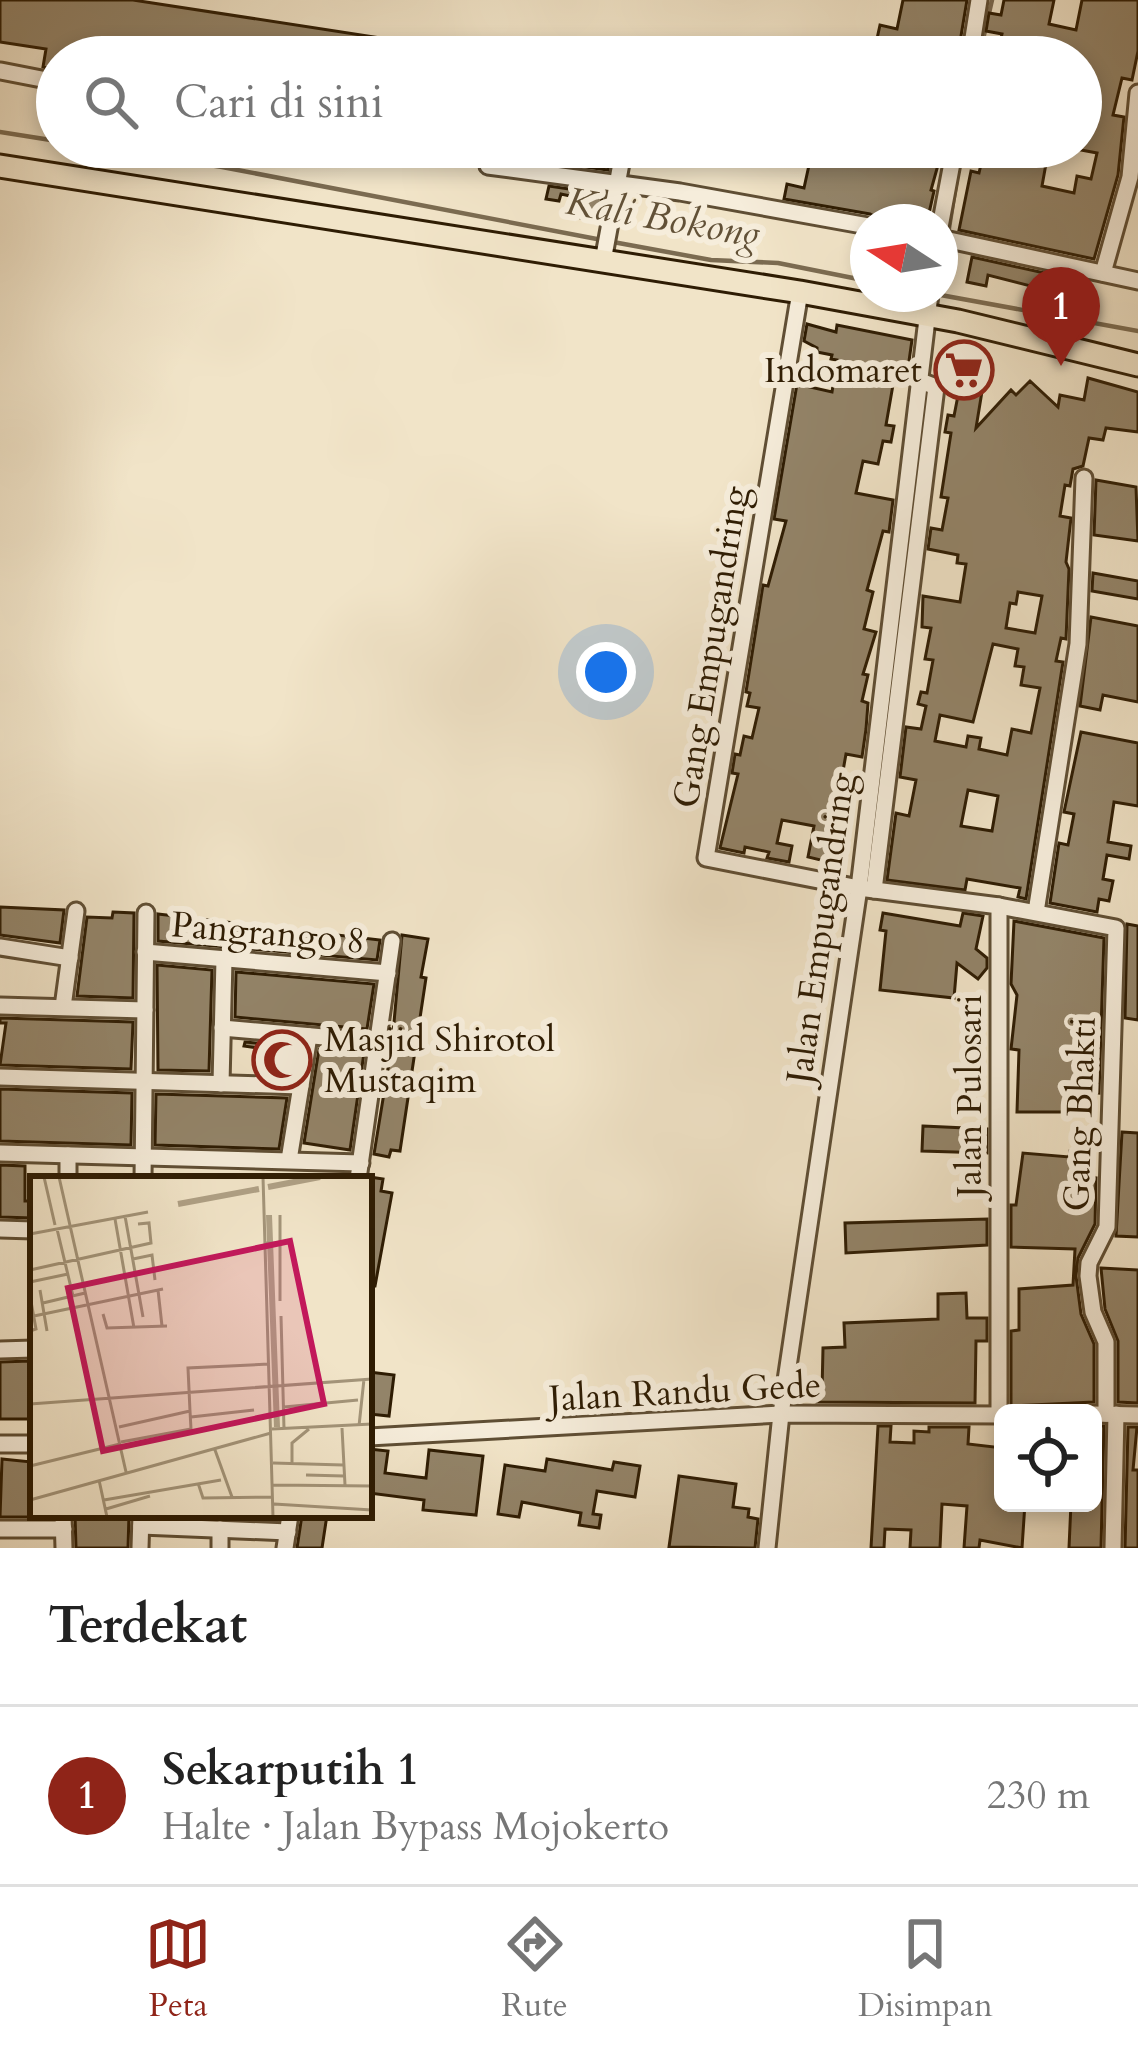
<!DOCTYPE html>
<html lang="id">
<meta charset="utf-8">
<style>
body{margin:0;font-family:Cardo,serif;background:#f6f6f6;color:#222}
.controls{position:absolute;right:36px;bottom:36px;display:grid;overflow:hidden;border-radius:18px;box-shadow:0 6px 18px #0003}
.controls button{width:108px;height:108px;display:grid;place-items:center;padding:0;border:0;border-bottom:3px solid #e0e0e0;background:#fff;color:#222;font:60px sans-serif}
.compass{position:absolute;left:850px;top:204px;width:108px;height:108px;border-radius:50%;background:#fff;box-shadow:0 6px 18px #0003;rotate:282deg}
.you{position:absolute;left:606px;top:672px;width:42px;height:42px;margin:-30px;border:9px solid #fff;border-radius:50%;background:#1a73e8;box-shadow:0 0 0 18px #1a73e833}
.badge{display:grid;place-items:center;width:78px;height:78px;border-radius:50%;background:#8f2418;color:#fff;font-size:39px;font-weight:700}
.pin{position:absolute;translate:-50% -99px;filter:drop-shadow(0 3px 6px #0008)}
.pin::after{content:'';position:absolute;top:63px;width:42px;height:36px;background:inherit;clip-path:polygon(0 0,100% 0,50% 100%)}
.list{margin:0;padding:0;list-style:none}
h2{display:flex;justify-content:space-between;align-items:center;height:156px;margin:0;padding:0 48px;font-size:51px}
h2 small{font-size:39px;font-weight:400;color:#767676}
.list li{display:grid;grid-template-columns:78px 1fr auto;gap:36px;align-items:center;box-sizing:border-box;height:180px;padding:0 48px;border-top:3px solid #e0e0e0}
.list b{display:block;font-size:45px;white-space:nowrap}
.list p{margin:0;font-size:39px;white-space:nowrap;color:#767676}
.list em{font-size:39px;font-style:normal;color:#767676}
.icon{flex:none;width:66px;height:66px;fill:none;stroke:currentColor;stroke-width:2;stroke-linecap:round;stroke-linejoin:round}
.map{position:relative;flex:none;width:1138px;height:1548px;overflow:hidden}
.search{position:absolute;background:#fff;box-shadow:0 6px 18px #0003;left:36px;right:36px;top:36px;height:132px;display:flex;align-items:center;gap:30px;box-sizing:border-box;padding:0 42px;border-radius:66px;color:#767676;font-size:45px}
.sheet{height:336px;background:#fff}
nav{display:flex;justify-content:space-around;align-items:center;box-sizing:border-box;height:168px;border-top:3px solid #e0e0e0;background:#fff;font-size:33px;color:#767676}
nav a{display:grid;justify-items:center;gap:6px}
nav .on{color:#8f2418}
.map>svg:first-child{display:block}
</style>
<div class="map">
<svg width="1138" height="1548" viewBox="0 0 1138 1548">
<rect width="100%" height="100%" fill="#f1e4c8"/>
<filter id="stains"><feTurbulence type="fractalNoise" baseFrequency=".00167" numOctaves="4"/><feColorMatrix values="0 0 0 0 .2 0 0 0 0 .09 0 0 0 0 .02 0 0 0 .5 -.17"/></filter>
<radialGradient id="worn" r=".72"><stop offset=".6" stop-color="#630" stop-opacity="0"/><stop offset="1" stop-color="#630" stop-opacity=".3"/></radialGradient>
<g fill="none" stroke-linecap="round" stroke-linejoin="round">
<g stroke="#7b6b51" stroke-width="4.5">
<path d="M979,57L992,0"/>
<path d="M0,132L57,141"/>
<path d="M95,147L222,167L602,240"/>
<path d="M613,242L711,260L778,263L868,281"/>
<path d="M940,284L962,147"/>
<path d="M935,294L1138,331"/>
</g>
</g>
<g fill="#938469" stroke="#2e1c03" stroke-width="3" fill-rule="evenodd">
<path d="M0,0H133L413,43L411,57H57V70L43,67L46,49L0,42Z"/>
<path d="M903,0H967L960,42L953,40L949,57H873L880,25L897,29Z"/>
<path d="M1004,0H1054L1049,24L1076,30L1082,0H1138V51L1132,80L1122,78L1113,115L1124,117L1118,175L1094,259L959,230L971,171L979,173L985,147H1049L1042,186L1074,193L1077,176L1091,179L1097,153L1081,150V57H1009V54L998,51L1002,34L986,31L989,13L1001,15Z"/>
<path d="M521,147H612L608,170L518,158Z"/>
<path d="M813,147H943L931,190L934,191L927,222H884L870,214L784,199L787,184L804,188Z"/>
<path d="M549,186L603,194L598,222L581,218L584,199L561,194L559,201L546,199Z"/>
<path d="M972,257L1058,276L1054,292L988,275L986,286L967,282Z"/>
<path d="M807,324L836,332L837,325L912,340L906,382L894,379L886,425L894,426L891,442L883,441L878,464L863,461L856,493L893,500L889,532L883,531L867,590L873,592L864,629L876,632L863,674L868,675L862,701L868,703L866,729L862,757L846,754L832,833L843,836L837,864L808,857L814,826L782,820L777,843L792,846L789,862L767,858L769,852L745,847L744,853L720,848L738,774L732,773L735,754L740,755L744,736L752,738L759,708L747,706L750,693L746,692L763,585L768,586L786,521L774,519L797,384L832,392L837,360L831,359L832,355L817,352V348L804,341Z"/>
<path d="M948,353L987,361L976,428L1011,390L1016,395L1030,381L1058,407L1060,395L1084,400L1088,378L1138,392V432L1106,428L1103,440L1089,438L1083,466L1073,469L1070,486L1065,485L1060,516L1071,518L1066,562L1069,569L1066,639L1061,638L1056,661L1063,662L1026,899L1018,897L1020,888L967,879L965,890L887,880L896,813L909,816L916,780L900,777L906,727L921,729L926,706L918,704L921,692L927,693L933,660L925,659L931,628L922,627L923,596L960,602L966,564L957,563L958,555L928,549L931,528L942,530L948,498L941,497L951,433L945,432L948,415L954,416L962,375L945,371ZM1018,592L1042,596L1035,633L1006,628L1010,603L1016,604ZM993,644L1018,649L1015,666L1024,667L1021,685L1040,688L1031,733L1012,729L1007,755L979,749L981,738L968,736L966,747L935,741L940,715L973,722ZM968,790L998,796L992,831L961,826Z"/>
<path d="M1096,480L1136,487L1138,541L1094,535Z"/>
<path d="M1093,573L1138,581V599L1092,591Z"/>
<path d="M1091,617L1138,626V702L1103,695L1100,710L1080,706Z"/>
<path d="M1081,732L1138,743V806L1114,802L1108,842L1131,846L1129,859L1107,855L1103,879L1113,881L1109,901L1099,899L1097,912L1050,903L1059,843L1068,845L1074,814L1064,812Z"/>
<path d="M0,907L64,910L60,943L0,935Z"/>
<path d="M113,912L134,913L133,998L77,996L87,917L112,918Z"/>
<path d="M883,913L960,926L963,913L983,916L976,949L987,958V968L978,979L957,963L954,998L880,990L886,931L880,930Z"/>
<path d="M158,914L380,940L377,960L158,941Z"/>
<path d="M1014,921L1104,938L1099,1093L1079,1091V1112H1017L1019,1050L1011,1049L1017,995L1011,984Z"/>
<path d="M1127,924L1138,926V1020L1125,1018Z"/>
<path d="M402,935L428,939L421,977L426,978L400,1151L391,1150L389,1157L374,1154L392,1044Z"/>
<path d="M157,965L212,970L209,1071L158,1070Z"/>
<path d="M236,972L374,984L367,1029L235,1017Z"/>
<path d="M0,1018L133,1022L131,1069L0,1065L6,1023H0Z"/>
<path d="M245,1042L295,1047L291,1074L261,1073L265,1049L244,1046Z"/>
<path d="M319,1049L364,1053L350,1150L304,1143Z"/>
<path d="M0,1089L132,1093L131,1145L0,1141Z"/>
<path d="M156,1094L287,1098L279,1149L155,1145Z"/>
<path d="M923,1126L987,1129V1153L922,1151Z"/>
<path d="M1122,1132L1138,1133V1237L1116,1236Z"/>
<path d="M1070,1151L1084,1152L1081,1177L1096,1178L1095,1224L1078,1258L1076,1276L1081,1314L1094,1344V1402L1011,1406V1331L1019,1330V1289L1073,1285L1075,1249L1011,1247V1205H1016L1023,1153L1069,1157Z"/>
<path d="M0,1165L25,1166V1201H33V1218L0,1217Z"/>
<path d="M370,1177L383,1179L381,1191L392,1193L375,1286H369Z"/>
<path d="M987,1219V1245L846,1253L845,1223Z"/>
<path d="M1101,1268L1138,1270V1403L1118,1402V1341L1105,1309Z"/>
<path d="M966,1293L967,1318H987V1341H976L975,1403L817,1402V1392H822L823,1348L845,1347L844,1323L938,1319V1294Z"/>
<path d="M30,1361L33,1419H0V1362Z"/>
<path d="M369,1372L394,1375L389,1416L369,1414Z"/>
<path d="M878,1426H891L890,1442L914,1443V1431L929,1432V1427H969L968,1444L1003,1448V1503H1025L1022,1548L980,1540L979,1548H964L967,1506L942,1504L940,1548H910L911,1530L885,1529L884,1548H871Z"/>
<path d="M1099,1426H1104L1101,1548H1069L1071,1503H1093V1441H1098Z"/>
<path d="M1128,1427H1137L1133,1470H1138V1548H1125Z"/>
<path d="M369,1449L388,1451L385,1473L426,1478L429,1450L483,1456L476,1515L423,1510L424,1500L369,1493Z"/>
<path d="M2,1459L32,1462L33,1515L37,1517H0Z"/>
<path d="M547,1459L612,1470L614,1462L640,1466L635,1497L597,1491L593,1514L601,1515L599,1528L579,1525L581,1513L522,1502L519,1517L498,1514L505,1465L545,1471Z"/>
<path d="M679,1476L736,1484L733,1507L749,1509L748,1517L758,1519L755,1548L669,1547Z"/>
<path d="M75,1515H129L128,1548H76Z"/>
<path d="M302,1515H327L322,1548H297Z"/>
</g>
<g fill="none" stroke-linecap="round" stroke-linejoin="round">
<defs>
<g id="minor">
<path d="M635,57L636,49"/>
<path d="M970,57L979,0"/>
<path d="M1,71L57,82"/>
<path d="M383,147L390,148"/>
<path d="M488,166L680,192L868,226"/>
<path d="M940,227L955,147"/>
<path d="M940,238L1138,281"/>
<path d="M603,261L624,147"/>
<path d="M1103,273L1130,177L1138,93"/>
<path d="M800,292L706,858L859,888L999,906V1415"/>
<path d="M874,890L936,387L918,380"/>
<path d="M999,906L1116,928L1107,1227L1089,1263L1088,1276L1093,1312L1106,1342V1414"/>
<path d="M1036,912L1078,644L1084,478"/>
<path d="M0,947L70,958"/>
<path d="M145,952L388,973"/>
<path d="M0,1006L145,1010"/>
<path d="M63,1007L76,911"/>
<path d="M222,1028L380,1042"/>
<path d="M0,1077L301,1086"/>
<path d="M221,1084L224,959"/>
<path d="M0,1153L361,1163"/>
<path d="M289,1160L309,1036"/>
<path d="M68,1179V1155"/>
<path d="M143,1179L146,913"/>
<path d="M358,1179L392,941"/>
<path d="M0,1229L33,1230"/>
<path d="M0,1350L33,1349"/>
<path d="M1093,1414L1138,1415"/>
<path d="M369,1437L781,1414L1003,1415"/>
<path d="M0,1444H33"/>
<path d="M63,1515L64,1548"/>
<path d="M141,1526L288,1532"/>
<path d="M0,1529H64"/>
<path d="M140,1548L141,1515"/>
<path d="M220,1548V1529"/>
<path d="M285,1548L290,1515"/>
<path d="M767,1548L781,1414L859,888L930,294"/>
<path d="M1113,1548L1116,1414"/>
</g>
<path id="highway" d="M0,166L800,292L958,321L1138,365"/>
</defs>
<use href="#minor" stroke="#5f4e34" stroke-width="21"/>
<use href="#highway" stroke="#2e1c03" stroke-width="27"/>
<use href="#minor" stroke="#f6eddb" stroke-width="15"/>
<use href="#highway" stroke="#f1e4c8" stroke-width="21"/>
</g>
<defs>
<symbol id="supermarket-ring" viewBox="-11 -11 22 22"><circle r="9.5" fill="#f6eddb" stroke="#8f2418" stroke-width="1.5"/><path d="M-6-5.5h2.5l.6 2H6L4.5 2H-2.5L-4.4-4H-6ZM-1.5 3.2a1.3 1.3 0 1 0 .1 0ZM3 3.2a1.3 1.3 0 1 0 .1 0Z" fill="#8f2418"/></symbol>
<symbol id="mosque-ring" viewBox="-11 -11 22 22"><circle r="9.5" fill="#f6eddb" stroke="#8f2418" stroke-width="1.5"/><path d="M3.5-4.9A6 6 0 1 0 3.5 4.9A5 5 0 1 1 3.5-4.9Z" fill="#8f2418"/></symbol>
</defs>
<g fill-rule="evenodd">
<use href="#supermarket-ring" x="931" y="337" width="66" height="66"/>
<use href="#mosque-ring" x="249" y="1027" width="66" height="66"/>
</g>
<g text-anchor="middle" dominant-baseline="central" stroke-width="12" stroke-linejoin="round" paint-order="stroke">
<g font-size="36" fill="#2e1c03" stroke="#f6eddb" text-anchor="end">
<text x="922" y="370">Indomaret</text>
<text x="324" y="1039" text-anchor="start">Masjid Shirotol<tspan x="324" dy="41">Mustaqim</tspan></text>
</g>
<g font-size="36" fill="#2e1c03" stroke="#f6eddb">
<text transform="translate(711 647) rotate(-81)">Gang Empugandring</text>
<text transform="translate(821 928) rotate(-82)">Jalan Empugandring</text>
<text transform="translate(268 933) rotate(5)">Pangrango 8</text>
<text transform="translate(969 1096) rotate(-90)">Jalan Pulosari</text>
<text transform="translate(1080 1114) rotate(-88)">Gang Bhakti</text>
<text transform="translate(685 1392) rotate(-3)">Jalan Randu Gede</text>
</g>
<g font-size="39" font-style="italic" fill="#625137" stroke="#f6eddb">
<text transform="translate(663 218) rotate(10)">Kali Bokong</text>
</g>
</g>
<g transform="translate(30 1176)">
<rect width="342" height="342" fill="#f1e4c8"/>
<path fill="none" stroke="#afa085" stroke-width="6" d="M238,11L290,1M148,28L229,13M239,39L247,251"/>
<path fill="none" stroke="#a39479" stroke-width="3" d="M14,1L25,49M29,1L96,296M233,1L243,341M95,40L113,141M85,43L104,152M27,53L43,120M0,58L118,36M236,67H250V39M250,67V125M103,83L122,79L125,104M0,94L121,67L119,47L108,48M0,106L38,98M10,114L17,155M128,114L132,150M0,120L6,153L0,155M13,127L55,117M73,138L77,152L137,150M4,140L133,113M251,140L254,253M0,228L342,203M254,231L328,224M161,241L224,234M329,250L334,203M89,251L160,235L158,192L239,188M312,252L315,309M242,253L342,248M91,266L161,253L160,235M185,274L202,321M243,287L313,289M262,287V267L279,253M0,290L90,268M276,299L314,300M69,304L77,341M168,307L173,322L242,321M243,309L342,310M0,324L241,257M74,324L191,304M244,328L342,334M76,333L120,320"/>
<path fill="#c2185b" fill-opacity="0.15" stroke="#c2185b" stroke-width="6" d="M260,65L294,228L73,275L38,112Z"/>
<rect width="342" height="342" fill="none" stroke="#2e1c03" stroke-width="6"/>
</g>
<rect width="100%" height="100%" filter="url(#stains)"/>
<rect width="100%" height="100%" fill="url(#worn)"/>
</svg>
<div class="controls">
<button><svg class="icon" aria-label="locate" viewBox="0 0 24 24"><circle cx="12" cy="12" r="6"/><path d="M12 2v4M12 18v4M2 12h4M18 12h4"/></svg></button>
</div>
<svg class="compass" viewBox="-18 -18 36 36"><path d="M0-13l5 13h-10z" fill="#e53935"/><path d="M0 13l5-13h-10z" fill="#767676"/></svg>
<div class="you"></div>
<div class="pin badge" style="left:1061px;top:366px">1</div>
<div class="search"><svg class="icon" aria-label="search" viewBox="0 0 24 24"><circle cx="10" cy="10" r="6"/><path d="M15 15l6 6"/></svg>Cari di sini</div>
</div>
<section class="sheet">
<h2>Terdekat<small></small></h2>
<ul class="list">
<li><span class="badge">1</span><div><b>Sekarputih 1</b><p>Halte · Jalan Bypass Mojokerto</p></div><em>230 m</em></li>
</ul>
</section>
<nav>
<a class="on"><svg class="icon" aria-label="map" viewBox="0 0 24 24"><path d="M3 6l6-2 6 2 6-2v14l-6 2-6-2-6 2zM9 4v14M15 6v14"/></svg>Peta</a>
<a><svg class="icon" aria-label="directions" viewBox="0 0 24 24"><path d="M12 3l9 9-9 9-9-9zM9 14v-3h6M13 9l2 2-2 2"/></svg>Rute</a>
<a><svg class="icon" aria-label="saved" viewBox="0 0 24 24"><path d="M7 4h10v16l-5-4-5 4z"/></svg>Disimpan</a>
</nav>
